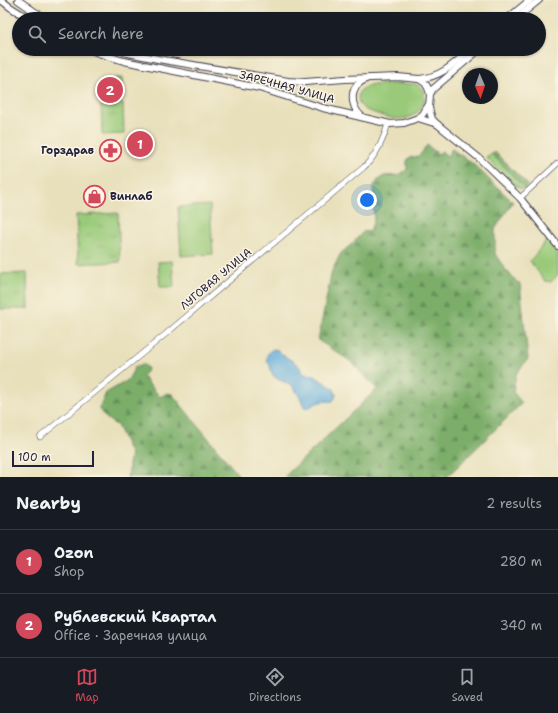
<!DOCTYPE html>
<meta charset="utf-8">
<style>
body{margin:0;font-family:"Shantell Sans",sans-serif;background:#242831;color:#f1f3f6}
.compass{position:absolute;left:462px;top:68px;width:36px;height:36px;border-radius:50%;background:#171b24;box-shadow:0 1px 3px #0004;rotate:178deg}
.scale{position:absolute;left:12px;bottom:10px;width:82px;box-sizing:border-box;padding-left:4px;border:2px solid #22223b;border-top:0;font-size:11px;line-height:14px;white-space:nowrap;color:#22223b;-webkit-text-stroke:3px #fcf5e5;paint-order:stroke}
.you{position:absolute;left:367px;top:200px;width:14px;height:14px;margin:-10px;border:3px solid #fff;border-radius:50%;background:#1a73e8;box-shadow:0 0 0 6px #1a73e833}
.badge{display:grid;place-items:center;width:26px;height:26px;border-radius:50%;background:#d1495b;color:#fff;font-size:13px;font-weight:700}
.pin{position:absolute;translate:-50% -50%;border:2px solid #fff;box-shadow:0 1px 4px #0006}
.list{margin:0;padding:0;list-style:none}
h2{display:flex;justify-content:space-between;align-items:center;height:52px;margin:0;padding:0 16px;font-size:17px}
h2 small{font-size:13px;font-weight:400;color:#9ea1a6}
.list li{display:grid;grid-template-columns:26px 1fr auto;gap:12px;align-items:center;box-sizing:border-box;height:64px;padding:0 16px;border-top:1px solid #363941}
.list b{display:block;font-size:15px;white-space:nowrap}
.list p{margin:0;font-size:13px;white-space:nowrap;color:#9ea1a6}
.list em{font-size:13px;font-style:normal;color:#9ea1a6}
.icon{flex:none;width:22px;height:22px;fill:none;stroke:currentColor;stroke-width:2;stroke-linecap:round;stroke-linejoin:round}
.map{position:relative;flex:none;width:558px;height:477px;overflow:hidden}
.search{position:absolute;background:#171b24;box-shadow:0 1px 3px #0004;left:12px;right:12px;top:12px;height:44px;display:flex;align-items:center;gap:10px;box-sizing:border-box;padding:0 14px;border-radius:22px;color:#9ea1a6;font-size:15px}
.sheet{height:180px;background:#171b24}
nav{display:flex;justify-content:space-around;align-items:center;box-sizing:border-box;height:56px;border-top:1px solid #363941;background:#171b24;font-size:11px;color:#9ea1a6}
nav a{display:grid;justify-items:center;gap:2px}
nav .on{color:#d1495b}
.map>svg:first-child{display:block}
</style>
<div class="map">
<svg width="558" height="477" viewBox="0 0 558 477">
<defs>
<pattern id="forest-firs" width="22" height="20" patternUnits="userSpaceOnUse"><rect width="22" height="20" fill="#7bae69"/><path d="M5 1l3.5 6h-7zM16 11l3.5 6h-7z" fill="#648d58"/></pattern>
<pattern id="park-tufts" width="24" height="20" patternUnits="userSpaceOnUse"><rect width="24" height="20" fill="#9aca79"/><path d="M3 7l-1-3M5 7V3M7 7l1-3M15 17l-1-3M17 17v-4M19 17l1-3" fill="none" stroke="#84ad6a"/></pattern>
</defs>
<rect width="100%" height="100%" fill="#fcf5e5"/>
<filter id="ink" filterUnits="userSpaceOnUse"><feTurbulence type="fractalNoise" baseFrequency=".025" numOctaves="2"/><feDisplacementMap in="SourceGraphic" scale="8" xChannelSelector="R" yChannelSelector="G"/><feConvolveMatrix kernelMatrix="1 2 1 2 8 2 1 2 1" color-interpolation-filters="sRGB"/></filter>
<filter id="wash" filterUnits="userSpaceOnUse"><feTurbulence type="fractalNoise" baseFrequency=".012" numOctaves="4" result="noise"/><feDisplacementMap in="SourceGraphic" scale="16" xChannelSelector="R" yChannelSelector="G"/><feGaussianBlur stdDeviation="0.9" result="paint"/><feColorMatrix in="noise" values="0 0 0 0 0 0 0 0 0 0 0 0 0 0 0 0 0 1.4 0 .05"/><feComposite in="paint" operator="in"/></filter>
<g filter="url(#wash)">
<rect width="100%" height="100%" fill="#e8e0bb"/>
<g fill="#9aca79" stroke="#5e765a">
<path d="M406,84C409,84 413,84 415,84C426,87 426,101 421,108C418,113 411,117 406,118C393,121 378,114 366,110C361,107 358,103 358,97C357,81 395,84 406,84Z"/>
<path d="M492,154L525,188L520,189L486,158Z"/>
<path d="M210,205L213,254L181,256L178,207Z"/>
<path d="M547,240L558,253V275L551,282L545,281L530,261Z"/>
<path d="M172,261L174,287H160L158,262Z"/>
</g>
<g fill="url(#forest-firs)" stroke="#4e6852">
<path d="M427,145L438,154L442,151L447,156L452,149L473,164L513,202L495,229V254L505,269L517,282L520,284L528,359L516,374L513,392L522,403L447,477H284L377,389L350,361L318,340L332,271L341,253L352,244L363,232L370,231L374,220L373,187L379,179L384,176L398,175L407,170V161L409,158L419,156L423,151Z"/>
<path d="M495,152L528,185L525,188L492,154Z"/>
<path d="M143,364L147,367L148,370L142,376L160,397L167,393L172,394L240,477H127L129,471V463L131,455L117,425C109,421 104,417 99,409L106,393L128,380L135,367Z"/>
</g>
<g fill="url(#park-tufts)" stroke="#5e765a">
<path d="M114,78H122L123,99L115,100Z"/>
<path d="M123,103L124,134L102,135L101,104Z"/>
<path d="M118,213L120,262L78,264L76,215Z"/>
<path d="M27,273L28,309H0V274Z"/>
</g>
<path fill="#5facd9" stroke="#40678a" d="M274,349L278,350L283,355L294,362L299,366L302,371L304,374L313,375L333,388L336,394L335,398L333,401C328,402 324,401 320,402C314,403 311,409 304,407L301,399L291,384C278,380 271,379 270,364L267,362C267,356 267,351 274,349Z"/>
</g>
<g filter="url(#ink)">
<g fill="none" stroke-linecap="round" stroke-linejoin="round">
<defs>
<g id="minor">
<path d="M520,198L558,163"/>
<path d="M40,437L161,338L364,167C377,155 383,140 388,124"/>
</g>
<g id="tertiary">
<path d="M1,0L10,7L29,19"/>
<path d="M18,0L35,12L48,19"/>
<path d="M507,19L530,0"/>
<path d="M516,19L539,0"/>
<path d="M89,49L101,54L124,61L259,88L323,108L390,124L404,123L418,118L423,114L429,104"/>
<path d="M114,49L128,53L158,59L288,81L305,82L345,79L398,77L419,79L425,83L428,88L430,94L429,108L432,119L437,124L479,158L520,198L558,246"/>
<path d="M419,79C442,77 455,63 471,49"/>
<path d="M430,94L433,89L480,49"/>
<path d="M362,117C349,105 349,86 366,79"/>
<path d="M418,118L437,124"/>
</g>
</defs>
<use href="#minor" stroke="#403e4e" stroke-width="6"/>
<use href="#tertiary" stroke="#403e4e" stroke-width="8"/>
<use href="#minor" stroke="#fff" stroke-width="5"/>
<use href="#tertiary" stroke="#fff" stroke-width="6"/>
</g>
</g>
<defs>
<symbol id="pharmacy-ring" viewBox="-11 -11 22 22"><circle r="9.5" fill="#fcf5e5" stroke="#d1495b" stroke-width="1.5"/><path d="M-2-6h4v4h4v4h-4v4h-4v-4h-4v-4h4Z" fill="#d1495b"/></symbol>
<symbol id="shop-ring" viewBox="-11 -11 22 22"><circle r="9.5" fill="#fcf5e5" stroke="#d1495b" stroke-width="1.5"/><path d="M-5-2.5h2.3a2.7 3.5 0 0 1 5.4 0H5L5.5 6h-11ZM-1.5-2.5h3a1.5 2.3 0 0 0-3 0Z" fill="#d1495b"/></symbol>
</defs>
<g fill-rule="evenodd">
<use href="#pharmacy-ring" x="98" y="138" width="25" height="25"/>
<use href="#shop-ring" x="82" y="184" width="25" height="25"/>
</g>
<g text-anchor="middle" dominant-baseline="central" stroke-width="3" stroke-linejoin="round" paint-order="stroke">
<g font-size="11" fill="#22223b" stroke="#fcf5e5">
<text transform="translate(287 87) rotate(15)">ЗАРЕЧНАЯ УЛИЦА</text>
<text transform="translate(216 279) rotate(-40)">ЛУГОВАЯ УЛИЦА</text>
</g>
<g font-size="11" font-weight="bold" fill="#22223b" stroke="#fcf5e5" text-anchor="end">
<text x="94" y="150">Горздрав</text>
<text x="110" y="196" text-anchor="start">Винлаб</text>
</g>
</g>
</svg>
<svg class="compass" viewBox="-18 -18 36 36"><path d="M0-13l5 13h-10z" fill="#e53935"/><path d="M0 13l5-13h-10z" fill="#9ea1a6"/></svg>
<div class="scale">100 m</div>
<div class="you"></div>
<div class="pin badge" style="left:140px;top:144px">1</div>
<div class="pin badge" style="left:110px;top:90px">2</div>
<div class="search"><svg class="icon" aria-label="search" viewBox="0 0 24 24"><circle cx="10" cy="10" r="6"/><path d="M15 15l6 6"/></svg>Search here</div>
</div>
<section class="sheet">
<h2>Nearby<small>2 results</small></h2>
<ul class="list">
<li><span class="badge">1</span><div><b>Ozon</b><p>Shop</p></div><em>280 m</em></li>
<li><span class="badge">2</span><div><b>Рублевский Квартал</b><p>Office · Заречная улица</p></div><em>340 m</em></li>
</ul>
</section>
<nav>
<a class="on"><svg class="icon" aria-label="map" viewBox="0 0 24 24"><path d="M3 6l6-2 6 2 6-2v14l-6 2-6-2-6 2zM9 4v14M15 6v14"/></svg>Map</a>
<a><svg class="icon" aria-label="directions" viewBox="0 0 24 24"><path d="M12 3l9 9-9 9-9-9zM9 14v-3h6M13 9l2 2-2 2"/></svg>Directions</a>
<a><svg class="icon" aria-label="saved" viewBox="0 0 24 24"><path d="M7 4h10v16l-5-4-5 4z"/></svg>Saved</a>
</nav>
